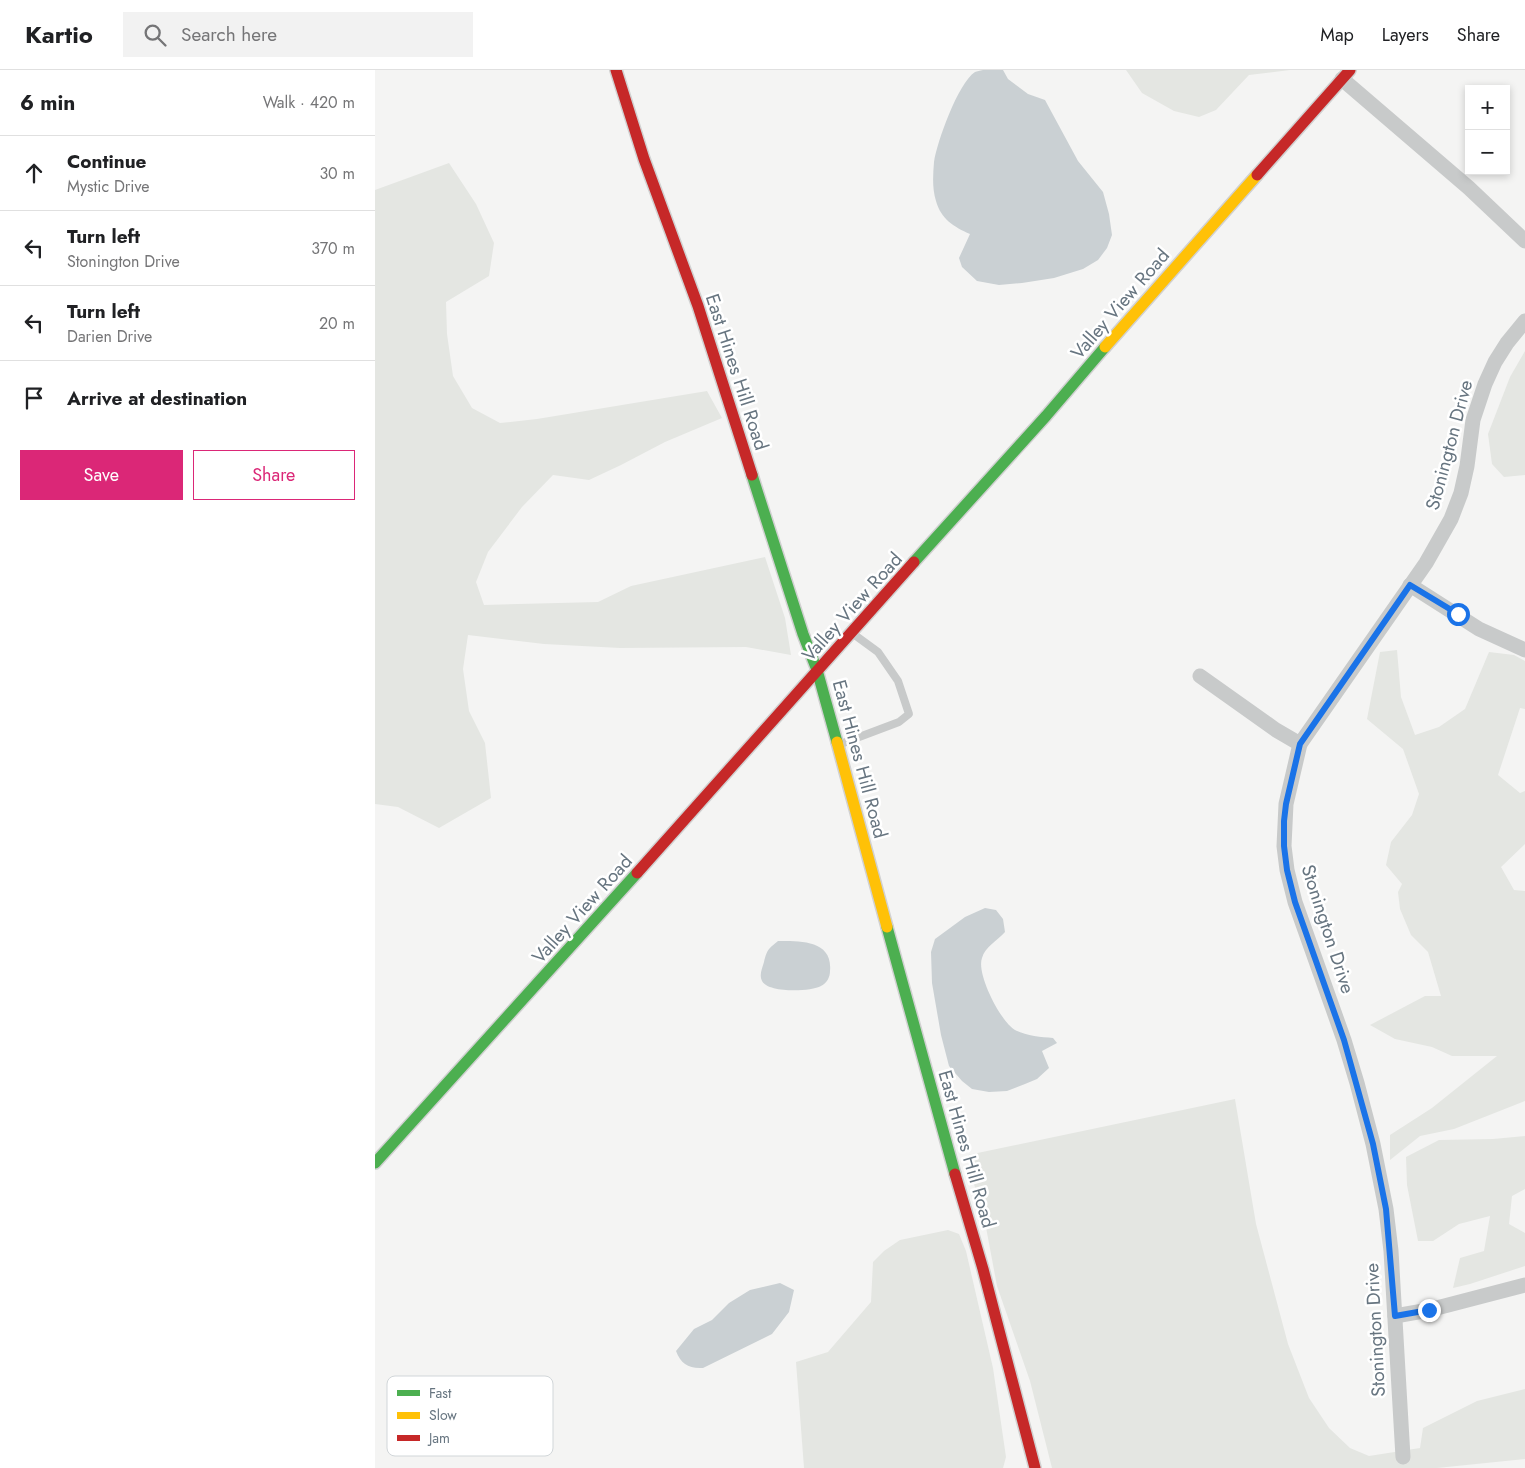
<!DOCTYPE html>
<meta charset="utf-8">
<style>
body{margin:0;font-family:Jost,sans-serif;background:#f2f2f2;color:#202124}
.controls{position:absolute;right:15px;top:15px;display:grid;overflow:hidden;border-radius:0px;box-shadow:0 2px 8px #0003}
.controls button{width:45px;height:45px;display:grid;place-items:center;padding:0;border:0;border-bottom:1px solid #e0e0e0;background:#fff;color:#202124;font:25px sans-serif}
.stop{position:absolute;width:15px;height:15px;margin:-11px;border:4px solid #1a73e8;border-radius:50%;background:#fff}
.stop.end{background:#1a73e8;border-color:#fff;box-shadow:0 1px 5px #0008}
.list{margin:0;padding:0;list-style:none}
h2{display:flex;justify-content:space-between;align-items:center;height:65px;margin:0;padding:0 20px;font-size:21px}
h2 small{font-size:16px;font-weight:400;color:#757577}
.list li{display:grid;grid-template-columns:32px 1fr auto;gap:15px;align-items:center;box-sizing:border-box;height:75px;padding:0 20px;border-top:1px solid #e0e0e0}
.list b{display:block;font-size:19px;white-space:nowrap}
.list p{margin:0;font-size:16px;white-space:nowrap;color:#757577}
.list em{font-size:16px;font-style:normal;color:#757577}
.actions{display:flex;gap:10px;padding:15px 20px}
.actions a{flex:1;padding:11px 0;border:1px solid #db2777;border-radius:0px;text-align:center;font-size:18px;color:#db2777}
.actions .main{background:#db2777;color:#fff}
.icon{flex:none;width:28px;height:28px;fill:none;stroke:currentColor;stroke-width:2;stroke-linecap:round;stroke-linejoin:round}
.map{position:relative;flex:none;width:1150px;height:1398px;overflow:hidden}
header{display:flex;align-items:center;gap:30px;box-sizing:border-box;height:70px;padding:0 25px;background:#fff;border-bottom:1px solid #e0e0e0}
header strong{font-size:24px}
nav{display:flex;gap:28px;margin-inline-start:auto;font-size:18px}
.search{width:350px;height:45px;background:#f2f2f2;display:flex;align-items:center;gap:12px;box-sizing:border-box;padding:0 18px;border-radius:0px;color:#757577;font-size:19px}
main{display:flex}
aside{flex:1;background:#fff}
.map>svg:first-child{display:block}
</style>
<header>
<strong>Kartio</strong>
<div class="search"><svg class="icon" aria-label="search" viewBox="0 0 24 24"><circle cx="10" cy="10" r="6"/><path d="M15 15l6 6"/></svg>Search here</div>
<nav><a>Map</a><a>Layers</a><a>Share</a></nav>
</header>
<main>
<aside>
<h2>6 min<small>Walk · 420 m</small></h2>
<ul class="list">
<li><svg class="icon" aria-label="ahead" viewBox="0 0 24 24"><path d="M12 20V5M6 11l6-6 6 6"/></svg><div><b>Continue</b><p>Mystic Drive</p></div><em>30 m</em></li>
<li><svg class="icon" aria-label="left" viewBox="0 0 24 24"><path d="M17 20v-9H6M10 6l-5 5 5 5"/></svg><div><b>Turn left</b><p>Stonington Drive</p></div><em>370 m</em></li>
<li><svg class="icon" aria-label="left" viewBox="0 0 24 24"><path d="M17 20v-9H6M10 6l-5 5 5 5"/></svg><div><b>Turn left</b><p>Darien Drive</p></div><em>20 m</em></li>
<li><svg class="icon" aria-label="arrive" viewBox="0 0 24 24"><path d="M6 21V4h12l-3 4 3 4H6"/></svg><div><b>Arrive at destination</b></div></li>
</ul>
<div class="actions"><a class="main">Save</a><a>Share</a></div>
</aside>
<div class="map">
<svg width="1150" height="1398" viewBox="0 0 1150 1398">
<rect width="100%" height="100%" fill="#f4f4f3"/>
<g fill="#e4e6e2">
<path d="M751,0H915L874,5L841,40L824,47L799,41L767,23Z"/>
<path d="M74,93L101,134L119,173L114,206L71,232L72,264L78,306L97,338L125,353L162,349L332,321L347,348L290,372L246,395L214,410L178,405L147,437L113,482L101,512L109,535L223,532L256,516L390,487L410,548L416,585L371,577L245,578L169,574L93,565L88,599L94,641L110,673L116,728L64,758L23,737L0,734V120Z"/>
<path d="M1150,281V405L1129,407L1117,394L1113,364L1135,307Z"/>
<path d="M1022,580L1026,627L1040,665L1064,657L1090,639L1114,582L1139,585L1150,591V639L1145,638L1123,705L1145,723L1150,721V774L1126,797L1139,820L1150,821V1031L1079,1059L1045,1066L1015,1090V1065L1057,1038L1122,986H1077L1057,977L1020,969L995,955L1050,926H1066L1053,882L1036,865L1025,839L1023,822L1027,814L1011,795L1016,772L1037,745L1044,724L1028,679L992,649L1005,582Z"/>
<path d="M860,1029L881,1154L913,1274L934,1328L954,1358L975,1378L994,1386L1045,1378L1048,1358L1102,1331L1150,1319V1389L1062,1398H677L655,1311L622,1216L607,1136L594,1101L593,1085Z"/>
<path d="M1150,1066V1119L1137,1126L1134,1154L1150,1163V1196L1095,1214L1078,1218L1085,1188L1109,1181L1115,1146L1084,1154L1058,1171H1043L1032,1115L1031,1087L1064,1070L1118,1069Z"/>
<path d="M573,1160L584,1164L591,1181L618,1298L631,1387L628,1398H429L421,1292L453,1282L496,1232L498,1192L509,1181L525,1170Z"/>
</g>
<g fill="#cad0d3">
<path d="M608,0H628L633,9L653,24L670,30L703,91L728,122L734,144L737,165L732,178L723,190L708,199L679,208L647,213L624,215L602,211L587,197L584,188L595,164C579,157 566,149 561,131C557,118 558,105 559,92C562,72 583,13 600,2C602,1 605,1 608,0Z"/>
<path d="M610,838L621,840L628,849L630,862C622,871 610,877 607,888C601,904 626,952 640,960C651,966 666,967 678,968L682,973L667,981L674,998L662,1009L650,1014L632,1021L614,1022L597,1019L587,1011L574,996L566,965L557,913L556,882L560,869L590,847Z"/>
<path d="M403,871C425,871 458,870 455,901C455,907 452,913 446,916C435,922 393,923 387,911C384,905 387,899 389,892C392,880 393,879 403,871Z"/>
<path d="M405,1213L419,1220L414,1242L397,1264L328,1298C314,1299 306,1294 301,1281L319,1259L337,1250L354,1233L375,1220Z"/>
</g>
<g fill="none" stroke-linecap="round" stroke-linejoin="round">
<defs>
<g id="fast">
<path d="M377,405L428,564L442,600L462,672"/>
<path d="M539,492L671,346L730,277"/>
<path d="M512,857L580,1104"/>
<path d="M0,1093L262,803"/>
</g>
<g id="slow">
<path d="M730,277L882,105"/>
<path d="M462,672L512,857"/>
</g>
<g id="jam">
<path d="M241,0L269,89L323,236L377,405"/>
<path d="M882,105L975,0"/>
<path d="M262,803L539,492"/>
<path d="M580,1104L608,1199L660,1398"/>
</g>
</defs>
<use href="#fast" stroke="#d1d1d1" stroke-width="14"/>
<use href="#slow" stroke="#d1d1d1" stroke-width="14"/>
<use href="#jam" stroke="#d1d1d1" stroke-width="14"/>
<path stroke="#c8caca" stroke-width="8" d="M463,675L524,652L534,644L523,611L503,582L477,563"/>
<g stroke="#c8caca" stroke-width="15">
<path d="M967,9L1094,118L1150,171"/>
<path d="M1035,515L1104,559L1150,580"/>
<path d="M825,606L901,660L925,674"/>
<path d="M1020,1246L1054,1240L1150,1215"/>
<path d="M1028,1387L1016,1181L1011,1139L998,1074L982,1013L969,970L920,832L912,800L909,776L911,734L925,674L1051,493L1076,449L1086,423L1092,396L1098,350L1110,314L1120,292L1132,273L1150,251"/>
</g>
<use href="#fast" stroke="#4caf50" stroke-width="11"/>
<use href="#slow" stroke="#ffc107" stroke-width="11"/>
<use href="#jam" stroke="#c62828" stroke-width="11"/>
</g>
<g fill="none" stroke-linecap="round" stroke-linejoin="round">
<path stroke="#1a73e8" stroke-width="6" d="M1054,1240L1020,1246L1011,1139L998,1074L969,970L920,832L912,800L909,776V751L911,734L925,674L1035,515L1083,544"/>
</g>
<g text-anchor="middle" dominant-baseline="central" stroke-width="5" stroke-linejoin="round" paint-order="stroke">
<g font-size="19" fill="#677580" stroke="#fff">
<text transform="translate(745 234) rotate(-49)">Valley View Road</text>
<text transform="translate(362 302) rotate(72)">East Hines Hill Road</text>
<text transform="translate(1074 375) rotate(-75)">Stonington Drive</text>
<text transform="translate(477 537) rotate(-48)">Valley View Road</text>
<text transform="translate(485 689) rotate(75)">East Hines Hill Road</text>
<text transform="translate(207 839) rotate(-48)">Valley View Road</text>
<text transform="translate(953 859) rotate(72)">Stonington Drive</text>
<text transform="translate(592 1079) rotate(74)">East Hines Hill Road</text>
<text transform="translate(1000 1260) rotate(-93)">Stonington Drive</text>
</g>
</g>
<rect x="12" y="1306" width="166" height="80" rx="8" fill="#fff" stroke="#d1d6d9" stroke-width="1"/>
<rect x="22" y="1320" width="23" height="6" fill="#4caf50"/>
<rect x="22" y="1342" width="23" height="7" fill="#ffc107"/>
<rect x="22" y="1365" width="23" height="6" fill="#c62828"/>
<g font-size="14" fill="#677580">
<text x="54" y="1328">Fast</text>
<text x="54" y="1350">Slow</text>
<text x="54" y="1373">Jam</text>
</g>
</svg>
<div class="controls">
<button>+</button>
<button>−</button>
</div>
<div class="stop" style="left:1083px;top:544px"></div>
<div class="stop end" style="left:1054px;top:1240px"></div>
</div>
</main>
